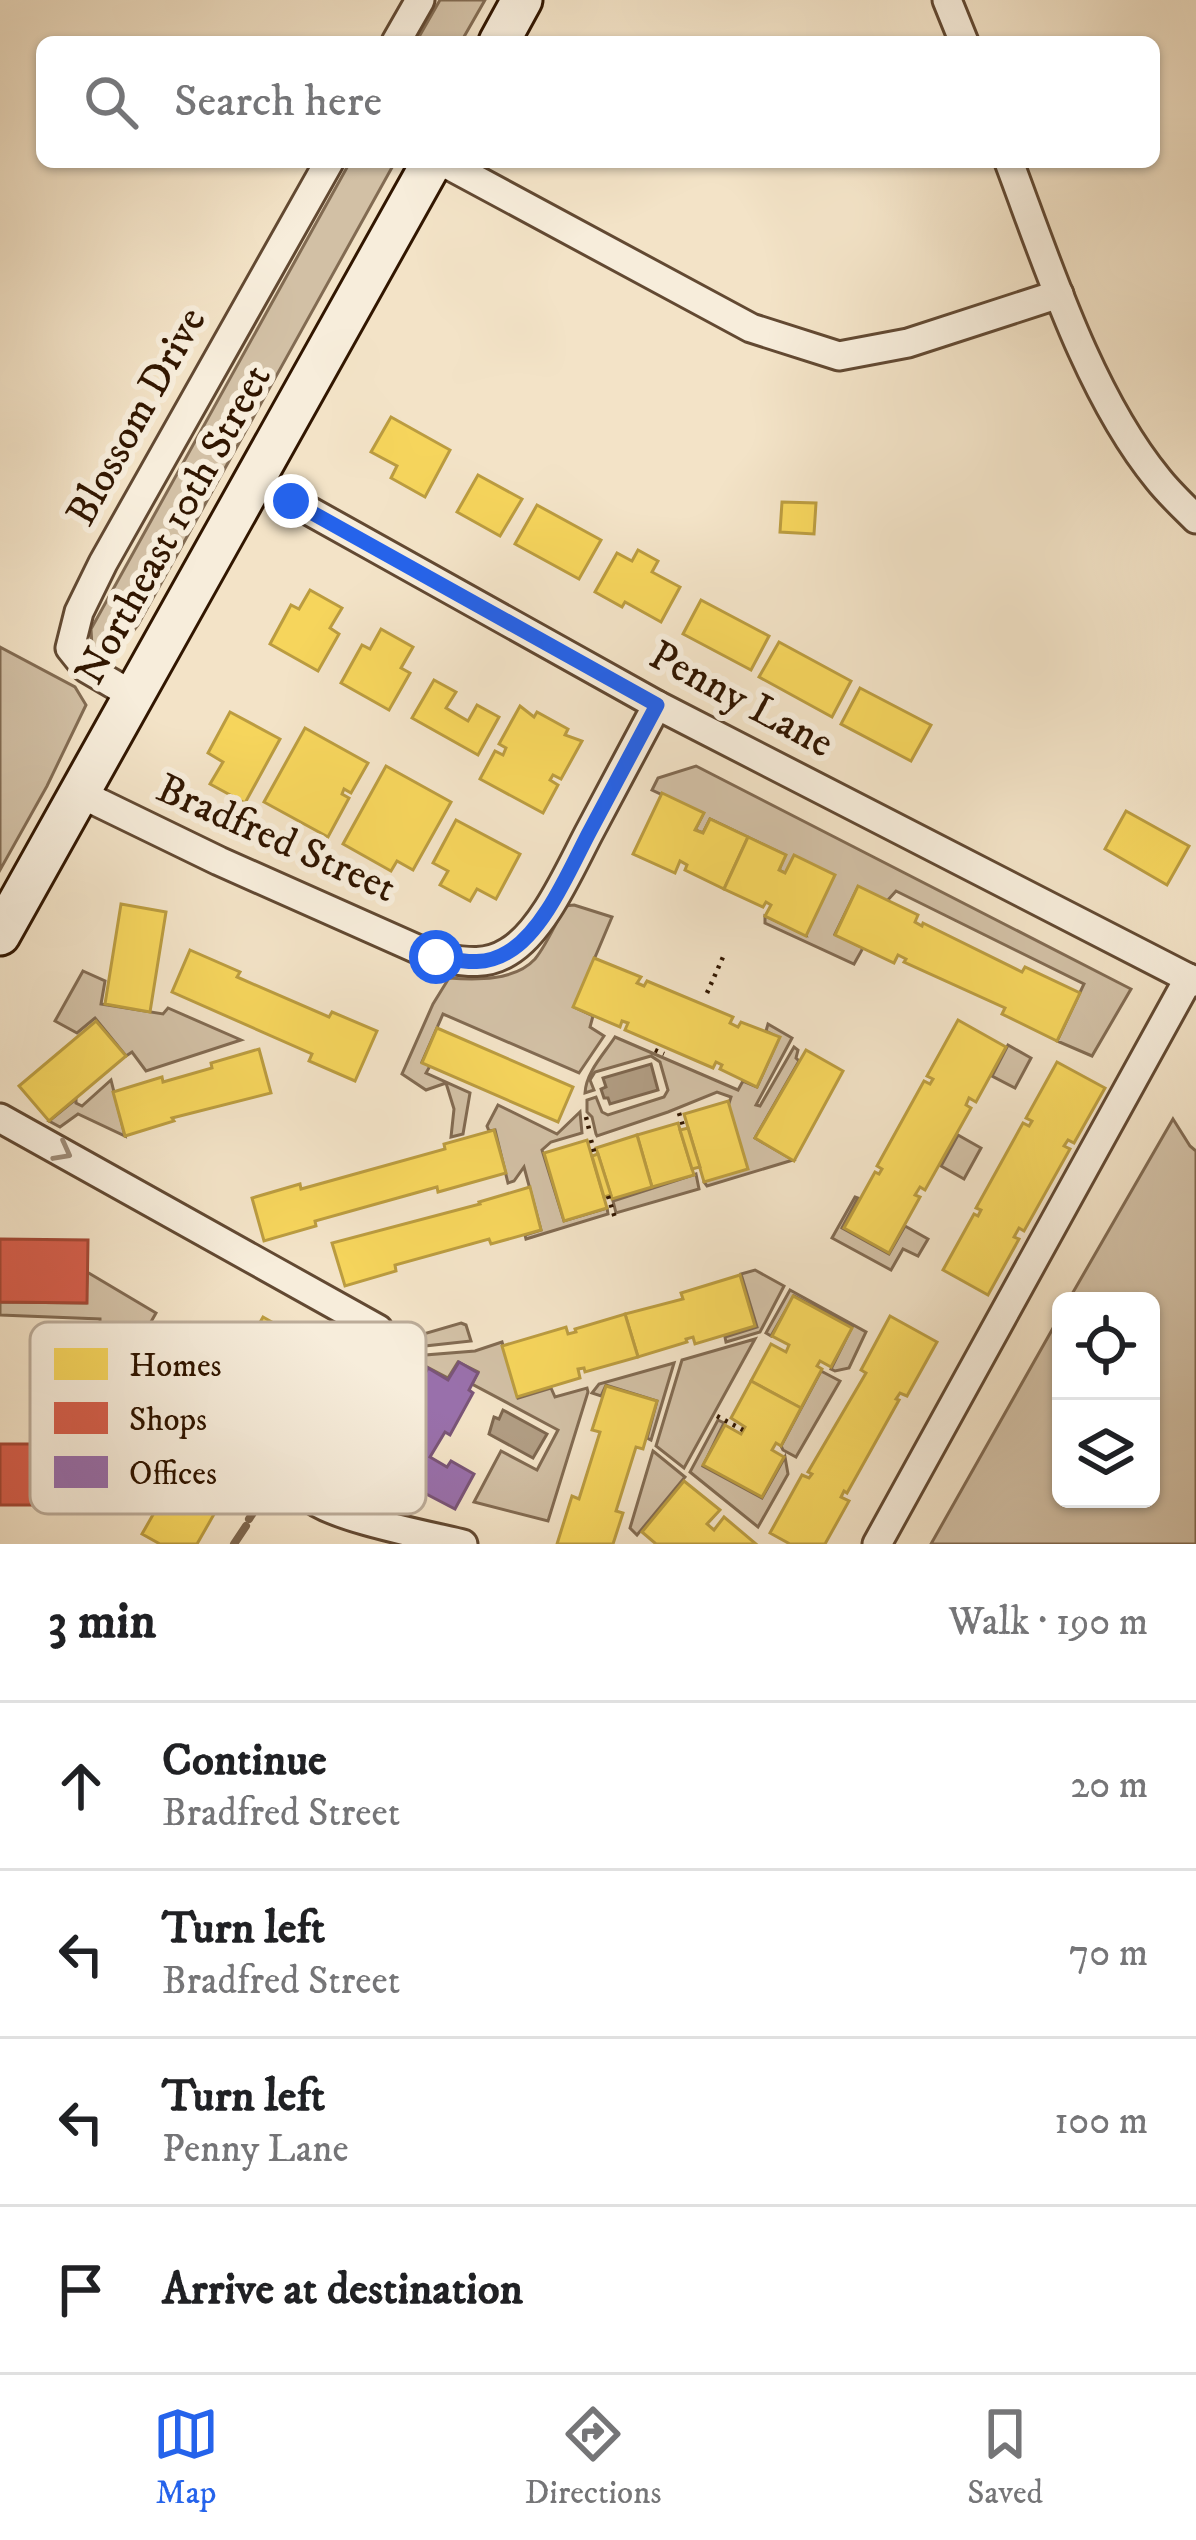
<!DOCTYPE html>
<meta charset="utf-8">
<style>
body{margin:0;font-family:"IM FELL DW Pica",serif;background:#f2f2f2;color:#202124}
.controls{position:absolute;right:36px;bottom:36px;display:grid;overflow:hidden;border-radius:18px;box-shadow:0 3px 9px #0004}
.controls button{width:108px;height:108px;display:grid;place-items:center;padding:0;border:0;border-bottom:3px solid #e0e0e0;background:#fff;color:#202124;font:60px sans-serif}
.stop{position:absolute;width:36px;height:36px;margin:-27px;border:9px solid #2563eb;border-radius:50%;background:#fff}
.stop.end{background:#2563eb;border-color:#fff;box-shadow:0 3px 12px #0008}
.list{margin:0;padding:0;list-style:none}
h2{display:flex;justify-content:space-between;align-items:center;height:156px;margin:0;padding:0 48px;font-size:51px}
h2 small{font-size:39px;font-weight:400;color:#757577}
.list li{display:grid;grid-template-columns:78px 1fr auto;gap:36px;align-items:center;box-sizing:border-box;height:168px;padding:0 48px;border-top:3px solid #e0e0e0}
.list b{display:block;font-size:45px;white-space:nowrap}
.list p{margin:0;font-size:39px;white-space:nowrap;color:#757577}
.list em{font-size:39px;font-style:normal;color:#757577}
.icon{flex:none;width:66px;height:66px;fill:none;stroke:currentColor;stroke-width:2;stroke-linecap:round;stroke-linejoin:round}
.map{position:relative;flex:none;width:1196px;height:1544px;overflow:hidden}
.search{position:absolute;background:#fff;box-shadow:0 3px 9px #0004;left:36px;right:36px;top:36px;height:132px;display:flex;align-items:center;gap:30px;box-sizing:border-box;padding:0 42px;border-radius:18px;color:#757577;font-size:45px}
.sheet{height:828px;background:#fff}
nav{display:flex;justify-content:space-around;align-items:center;box-sizing:border-box;height:168px;border-top:3px solid #e0e0e0;background:#fff;font-size:33px;color:#757577}
nav a{display:grid;justify-items:center;gap:6px}
nav .on{color:#2563eb}
.map>svg:first-child{display:block}
</style>
<div class="map">
<svg width="1196" height="1544" viewBox="0 0 1196 1544">
<rect width="100%" height="100%" fill="#f3e3c7"/>
<filter id="stains"><feTurbulence type="fractalNoise" baseFrequency=".00167" numOctaves="4"/><feColorMatrix values="0 0 0 0 .2 0 0 0 0 .09 0 0 0 0 .02 0 0 0 .5 -.17"/></filter>
<radialGradient id="worn" r=".72"><stop offset=".6" stop-color="#630" stop-opacity="0"/><stop offset="1" stop-color="#630" stop-opacity=".3"/></radialGradient>
<g fill="#d2c0a5" stroke="#826b52" stroke-width="3">
<path d="M440,0H485L461,42H416Z"/>
<path d="M350,162H395L138,625L117,652L100,653L92,647L91,629Z"/>
<path d="M0,647L75,687L86,705L47,786L0,870Z"/>
<path d="M696,766L1131,989L1092,1056L1057,1041L1084,984L896,891L887,901L858,887L835,934L863,948L854,964L765,923V916L806,935L785,873L779,870L785,855L710,819L703,833L695,830L703,814L652,790L658,778Z"/>
<path d="M574,905L612,917L574,1007L593,1016L590,1027L604,1036L579,1073L443,1014L422,1062L430,1066L426,1073L470,1093L463,1134L451,1137L454,1109L446,1083L426,1090L402,1074L433,1004L449,978C476,980 515,981 535,959C547,944 556,923 565,906Z"/>
<path d="M83,971L105,981L101,1004L163,1014L168,1008L241,1040L146,1071L132,1052L126,1056L95,1018L77,1033L55,1021Z"/>
<path d="M768,1024L792,1038L756,1105L760,1106L794,1047L798,1050L796,1058L799,1061L755,1138L793,1160L707,1186L704,1182L731,1097L717,1092L668,1112L597,1136L596,1134L592,1117L587,1112V1100L596,1097L602,1112L608,1115L664,1097L668,1090L660,1062L651,1056L595,1072L590,1080L594,1090L585,1093C586,1072 604,1054 615,1037L738,1090L743,1081L757,1087L779,1038L766,1031Z"/>
<path d="M1008,1045L1031,1058L1015,1088L992,1076Z"/>
<path d="M111,1080L125,1136L78,1114L60,1127L49,1121L76,1099V1103L82,1106Z"/>
<path d="M498,1105L557,1134L580,1112L582,1133L551,1142L542,1150L564,1221L607,1208L608,1214L526,1239L525,1235L541,1230L524,1167L514,1181L508,1183L495,1130L489,1131L487,1126Z"/>
<path d="M1173,1119L1190,1146L1196,1151V1544H931L1061,1314V1499H1151V1301H1068Z"/>
<path d="M958,1135L981,1148L964,1179L941,1166Z"/>
<path d="M696,1174L699,1189L616,1213L613,1201Z"/>
<path d="M855,1197L858,1198L842,1228L889,1254L905,1226L928,1239L918,1256L903,1249L891,1270L832,1238Z"/>
<path d="M755,1270L784,1286L760,1332L726,1342L725,1337L757,1327L741,1274Z"/>
<path d="M87,1272L156,1313L127,1364L101,1370L100,1319L0,1315V1302L86,1303Z"/>
<path d="M790,1290L866,1332L849,1368L835,1371L831,1369L852,1327L794,1296L771,1336L766,1333Z"/>
<path d="M461,1323L466,1325L471,1341L407,1348L399,1362L384,1354L389,1344Z"/>
<path d="M755,1339L684,1468L656,1446L682,1360Z"/>
<path d="M502,1342L518,1398L551,1388L555,1397L587,1388L588,1392L548,1521L474,1502L501,1451L537,1470L558,1430L472,1384L478,1372L458,1362L448,1378L412,1359L413,1356L475,1351Z"/>
<path d="M674,1363L651,1440L647,1438L657,1401L606,1385L601,1396L592,1393L599,1384Z"/>
<path d="M821,1371L840,1381L796,1457L783,1450L781,1446Z"/>
<path d="M718,1420L724,1423L703,1466L762,1498L785,1457L788,1474L758,1527L690,1472Z"/>
<path d="M653,1451L685,1477L637,1535L630,1528Z"/>
</g>
<g fill="#b19d83" stroke="#7e674f" stroke-width="3">
<path d="M651,1064L658,1090L610,1104L608,1098H604L601,1089L606,1087L603,1078Z"/>
<path d="M503,1410L547,1434L533,1458L489,1434L494,1417L499,1419Z"/>
</g>
<g fill="#f6d55c" stroke="#bb9c40" stroke-width="3">
<path d="M391,417L450,450L425,497L391,478L397,466L371,452Z"/>
<path d="M478,475L522,499L500,536L457,512Z"/>
<path d="M782,502L816,503L814,534L780,532Z"/>
<path d="M537,505L601,540L579,579L515,544Z"/>
<path d="M638,550L658,561L652,572L680,587L661,622L625,602L622,607L595,592L617,553L632,561Z"/>
<path d="M310,590L342,608L330,628L339,634L318,671L270,644L291,605L299,609Z"/>
<path d="M701,600L769,636L751,670L683,634Z"/>
<path d="M381,629L413,647L401,668L410,673L389,710L341,683L362,645L370,649Z"/>
<path d="M779,642L851,681L832,717L759,677Z"/>
<path d="M434,680L456,692L446,708L468,721L477,705L499,717L478,755L412,718Z"/>
<path d="M860,688L931,725L911,761L841,724Z"/>
<path d="M520,706L534,717L537,712L568,729L565,735L582,741L561,779L553,775L550,780L558,785L543,813L480,779L495,751L503,755L506,748L499,744Z"/>
<path d="M230,712L280,739L245,803L210,784L223,762L208,753Z"/>
<path d="M305,728L368,763L351,793L344,789L342,794L349,798L328,837L264,802Z"/>
<path d="M386,766L451,802L413,870L397,861L391,871L343,844Z"/>
<path d="M662,793L704,813L695,830L703,833L710,819L748,837L724,889L685,870L687,865L680,861L675,873L633,854Z"/>
<path d="M1126,811L1189,846L1167,885L1105,849Z"/>
<path d="M456,820L520,854L496,899L477,889L470,901L440,885L448,871L433,863Z"/>
<path d="M748,837L786,855L779,870L785,873L794,855L835,875L806,936L765,916L771,905L766,902L763,907L724,889Z"/>
<path d="M858,886L918,915L915,922L922,926L923,923L1022,972L1025,967L1080,993L1057,1041L1002,1014L1005,1008L904,962L906,959L898,955L894,963L835,935Z"/>
<path d="M121,904L166,912L150,1012L105,1004Z"/>
<path d="M190,950L240,972L237,977L329,1017L332,1012L377,1031L355,1081L309,1061L312,1054L172,992Z"/>
<path d="M594,958L641,977L637,983L644,986L647,981L733,1017L730,1023L738,1027L741,1022L780,1037L757,1087L720,1069L722,1065L716,1062L713,1068L625,1030L628,1023L622,1021L620,1027L573,1007Z"/>
<path d="M958,1020L1006,1047L976,1102L969,1098L966,1105L971,1108L925,1190L920,1187L915,1195L920,1197L889,1253L844,1228L875,1172L879,1174L882,1169L877,1166L924,1081L930,1084L933,1079L927,1076Z"/>
<path d="M96,1021L126,1056L49,1121L19,1086Z"/>
<path d="M437,1028L573,1087L558,1122L422,1063Z"/>
<path d="M259,1049L271,1093L172,1118L174,1121L125,1136L113,1092L162,1077L163,1082L212,1068L211,1063Z"/>
<path d="M806,1050L843,1071L794,1161L755,1138Z"/>
<path d="M1057,1062L1105,1088L1074,1143L1068,1140L1064,1146L1070,1149L1024,1231L1019,1228L1014,1237L1019,1239L988,1295L943,1270L974,1214L978,1216L981,1210L976,1208L1023,1123L1029,1126L1032,1121L1026,1118Z"/>
<path d="M728,1101L748,1169L704,1182L684,1114Z"/>
<path d="M678,1123L694,1175L652,1187L637,1135Z"/>
<path d="M688,1128L700,1167L692,1169L680,1130Z"/>
<path d="M494,1130L506,1173L438,1192L437,1187L315,1221L316,1226L264,1241L252,1198L300,1184L301,1189L445,1149L444,1144Z"/>
<path d="M637,1135L652,1187L612,1199L596,1148Z"/>
<path d="M587,1140L607,1208L564,1221L544,1153Z"/>
<path d="M598,1154L611,1195L604,1197L592,1156Z"/>
<path d="M530,1187L541,1230L491,1244L489,1239L395,1265L396,1271L345,1286L332,1243L480,1204L479,1202Z"/>
<path d="M740,1275L755,1326L695,1344L693,1337L686,1339L687,1342L638,1357L625,1314L683,1299L681,1293Z"/>
<path d="M793,1296L852,1328L831,1367L820,1361L817,1366L822,1369L801,1408L751,1381L771,1344L786,1352L789,1345L772,1336Z"/>
<path d="M625,1314L638,1357L585,1372L584,1368L578,1369L580,1378L517,1397L502,1346L566,1327L568,1334L576,1332L575,1329Z"/>
<path d="M890,1316L937,1342L907,1396L900,1393L896,1399L899,1400L847,1493L844,1491L841,1497L849,1501L825,1544H790L770,1533L802,1475L809,1478L812,1474L808,1472L866,1373L861,1370Z"/>
<path d="M263,1317L309,1343L279,1398L273,1394L269,1401L271,1402L220,1492L217,1490L213,1498L221,1502L197,1544H160L142,1534L175,1476L181,1480L185,1472L183,1471L238,1374L233,1371Z"/>
<path d="M751,1381L801,1408L781,1446L776,1443L772,1450L784,1457L762,1497L703,1465L725,1425L741,1434L745,1427L731,1418Z"/>
<path d="M606,1386L657,1401L643,1449L636,1447L616,1511L623,1513L613,1544H557L572,1496L579,1499L600,1432L592,1430Z"/>
<path d="M684,1481L720,1510L707,1524L714,1530L724,1517L756,1544H656L642,1532Z"/>
</g>
<g fill="#d6604d" stroke="#a44a36" stroke-width="3">
<path d="M0,1239L88,1240L87,1303L0,1302Z"/>
<path d="M41,1328H100L99,1505H0V1444H41Z"/>
</g>
<path fill="#9970ab" stroke="#7a5578" stroke-width="3" d="M459,1362L478,1373L469,1390L473,1393L450,1435L445,1432L430,1457L447,1467L451,1461L474,1474L455,1509L365,1462L384,1431L392,1435L394,1431L386,1426L392,1415L400,1420L402,1417L390,1411L407,1383L417,1388L428,1368L448,1380Z"/>
<g fill="none" stroke-linecap="round" stroke-linejoin="round">
<g stroke="#7e674f" stroke-width="8">
<path d="M249,1519L260,1502"/>
<path d="M234,1544L246,1526"/>
</g>
<defs>
<g id="minor">
<path d="M947,0L964,42"/>
<path d="M396,42L420,0"/>
<path d="M443,162L751,328L839,356L908,343L1059,294"/>
<path d="M1009,162C1047,263 1089,395 1158,479C1169,493 1183,506 1196,519"/>
<path d="M254,480L657,705L1196,982"/>
<path d="M134,696L86,668L70,648L79,612L103,563L329,162"/>
<path d="M79,793L219,861L435,957C462,961 484,967 508,952C544,931 571,866 591,829C613,788 635,746 657,705"/>
<path d="M0,1118L378,1329L302,1470C303,1481 301,1488 310,1497C330,1517 430,1536 463,1544"/>
<path d="M877,1544L1189,978"/>
</g>
<g id="secondary">
<path d="M499,42L522,0"/>
<path d="M0,935L432,162"/>
</g>
</defs>
<use href="#minor" stroke="#624932" stroke-width="33"/>
<use href="#secondary" stroke="#311600" stroke-width="45"/>
<g stroke="#311600" stroke-width="4.5" stroke-dasharray="3 6" stroke-linecap="butt">
<path d="M707,993L723,957"/>
<path d="M655,1050L664,1054"/>
<path d="M679,1113L684,1129"/>
<path d="M586,1117L589,1129"/>
<path d="M591,1140L595,1155"/>
<path d="M608,1196L615,1218"/>
<path d="M717,1416L743,1430"/>
</g>
<use href="#minor" stroke="#f7eddb" stroke-width="27"/>
<use href="#secondary" stroke="#f7eddb" stroke-width="39"/>
</g>
<defs><path id="oneway-chevron" d="M-2-3.5L2.5 0L-2 3.5" fill="none" stroke-width="1.6" stroke-linecap="round" stroke-linejoin="round" transform="scale(3)"/></defs>
<use stroke="#9e8c78" href="#oneway-chevron" transform="translate(63 1152) rotate(28)"/>
<g fill="none" stroke-linecap="round" stroke-linejoin="round">
<path stroke="#2563eb" stroke-width="15" d="M291,501L657,705C635,746 613,788 591,829C571,866 545,931 508,952C484,967 462,961 436,957"/>
</g>
<g text-anchor="middle" dominant-baseline="central" stroke-width="12" stroke-linejoin="round" paint-order="stroke">
<g font-size="42" fill="#311600" stroke="#f7eddb">
<text transform="translate(137 417) rotate(-61)">Blossom Drive</text>
<text transform="translate(174 525) rotate(-61)">Northeast 10th Street</text>
<text transform="translate(741 700) rotate(28)">Penny Lane</text>
<text transform="translate(276 839) rotate(24)">Bradfred Street</text>
</g>
</g>
<rect x="30" y="1322" width="396" height="192" rx="18" fill="#f7eddb" stroke="#bcac99" stroke-width="3"/>
<rect x="54" y="1348" width="54" height="32" fill="#f6d55c"/>
<rect x="54" y="1402" width="54" height="32" fill="#d6604d"/>
<rect x="54" y="1456" width="54" height="32" fill="#9970ab"/>
<g font-size="33" fill="#311600">
<text x="129" y="1376">Homes</text>
<text x="129" y="1430">Shops</text>
<text x="129" y="1484">Offices</text>
</g>
<rect width="100%" height="100%" filter="url(#stains)"/>
<rect width="100%" height="100%" fill="url(#worn)"/>
</svg>
<div class="controls">
<button><svg class="icon" aria-label="locate" viewBox="0 0 24 24"><circle cx="12" cy="12" r="6"/><path d="M12 2v4M12 18v4M2 12h4M18 12h4"/></svg></button>
<button><svg class="icon" aria-label="layers" viewBox="0 0 24 24"><path d="M12 4l9 5-9 5-9-5zM3 14l9 5 9-5"/></svg></button>
</div>
<div class="stop" style="left:436px;top:957px"></div>
<div class="stop end" style="left:291px;top:501px"></div>
<div class="search"><svg class="icon" aria-label="search" viewBox="0 0 24 24"><circle cx="10" cy="10" r="6"/><path d="M15 15l6 6"/></svg>Search here</div>
</div>
<section class="sheet">
<h2>3 min<small>Walk · 190 m</small></h2>
<ul class="list">
<li><svg class="icon" aria-label="ahead" viewBox="0 0 24 24"><path d="M12 20V5M6 11l6-6 6 6"/></svg><div><b>Continue</b><p>Bradfred Street</p></div><em>20 m</em></li>
<li><svg class="icon" aria-label="left" viewBox="0 0 24 24"><path d="M17 20v-9H6M10 6l-5 5 5 5"/></svg><div><b>Turn left</b><p>Bradfred Street</p></div><em>70 m</em></li>
<li><svg class="icon" aria-label="left" viewBox="0 0 24 24"><path d="M17 20v-9H6M10 6l-5 5 5 5"/></svg><div><b>Turn left</b><p>Penny Lane</p></div><em>100 m</em></li>
<li><svg class="icon" aria-label="arrive" viewBox="0 0 24 24"><path d="M6 21V4h12l-3 4 3 4H6"/></svg><div><b>Arrive at destination</b></div></li>
</ul>
</section>
<nav>
<a class="on"><svg class="icon" aria-label="map" viewBox="0 0 24 24"><path d="M3 6l6-2 6 2 6-2v14l-6 2-6-2-6 2zM9 4v14M15 6v14"/></svg>Map</a>
<a><svg class="icon" aria-label="directions" viewBox="0 0 24 24"><path d="M12 3l9 9-9 9-9-9zM9 14v-3h6M13 9l2 2-2 2"/></svg>Directions</a>
<a><svg class="icon" aria-label="saved" viewBox="0 0 24 24"><path d="M7 4h10v16l-5-4-5 4z"/></svg>Saved</a>
</nav>
